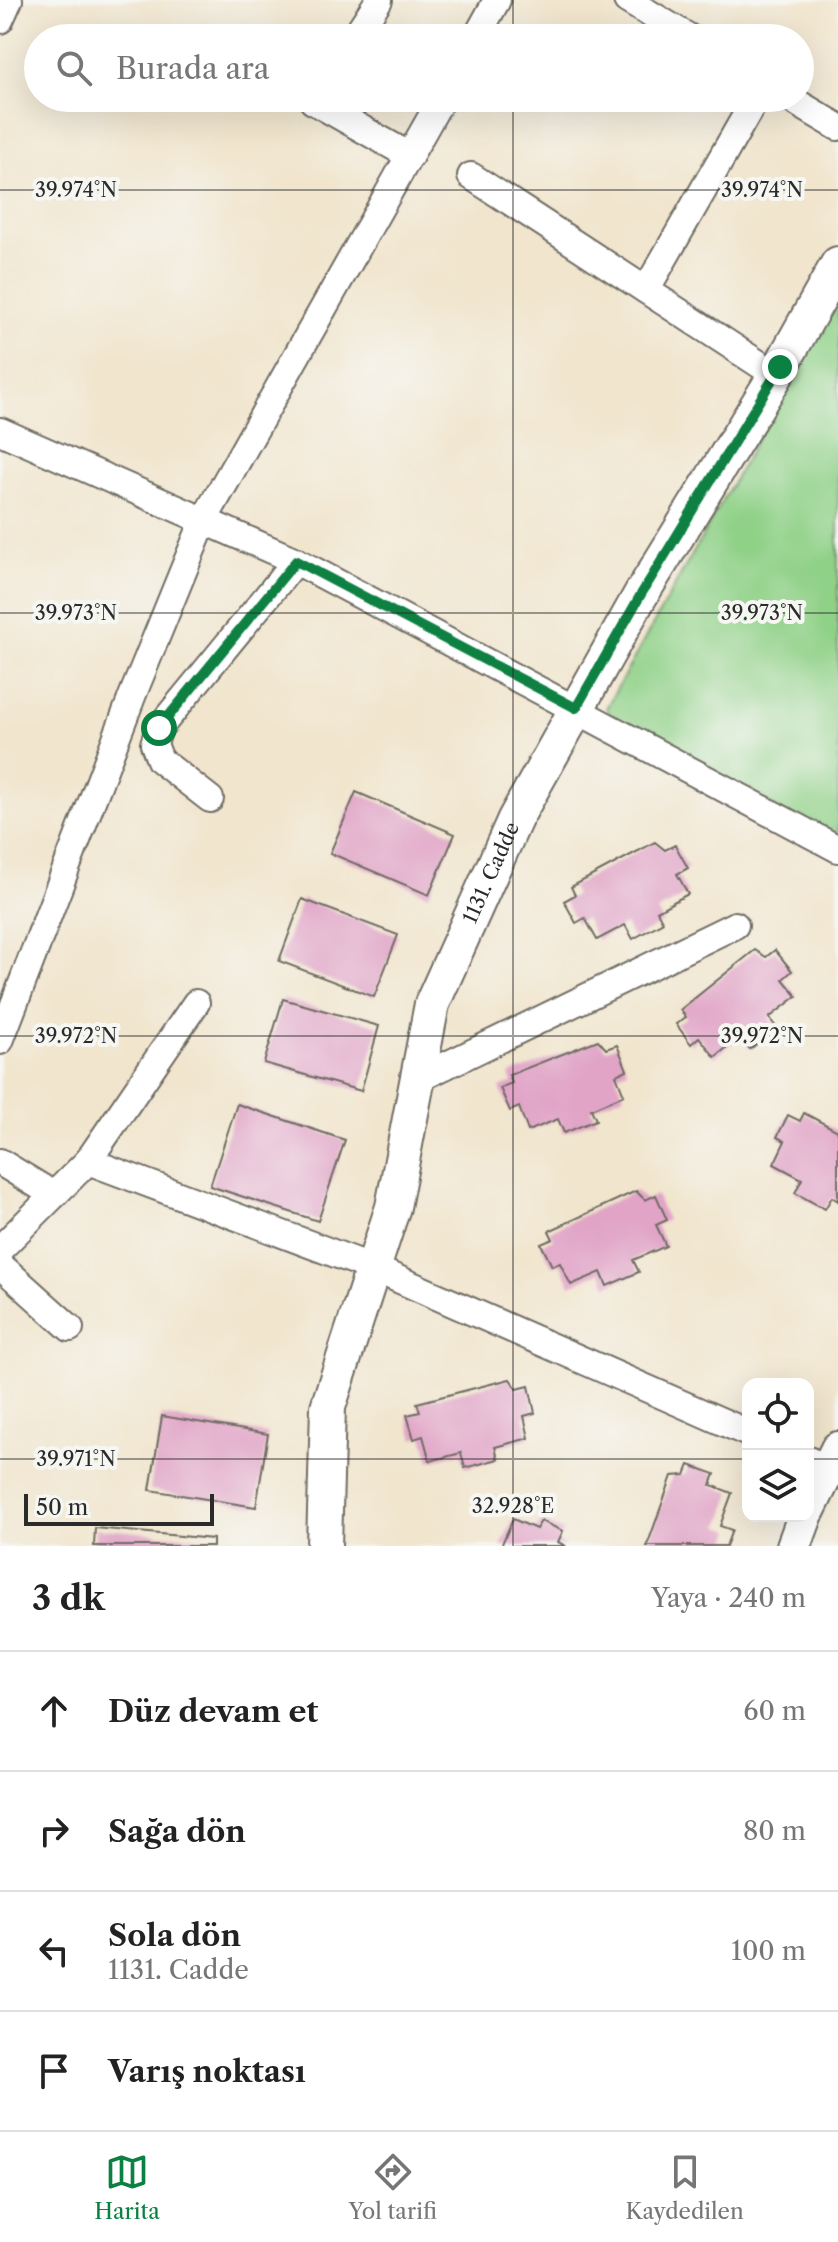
<!DOCTYPE html>
<html lang="tr">
<meta charset="utf-8">
<style>
body{margin:0;font-family:"Libre Caslon Text",serif;background:#f2f2f2;color:#222}
.controls{position:absolute;right:24px;bottom:24px;display:grid;overflow:hidden;border-radius:16px;box-shadow:0 8px 32px #0002}
.controls button{width:72px;height:72px;display:grid;place-items:center;padding:0;border:0;border-bottom:2px solid #e0e0e0;background:#fff;color:#222;font:40px sans-serif}
.scale{position:absolute;left:24px;bottom:20px;width:190px;box-sizing:border-box;padding-left:8px;border:4px solid #2b2b2b;border-top:0;font-size:22px;line-height:28px;white-space:nowrap;color:#2b2b2b;-webkit-text-stroke:6px #f6f6f2;paint-order:stroke}
.stop{position:absolute;width:24px;height:24px;margin:-18px;border:6px solid #0b8043;border-radius:50%;background:#fff}
.stop.end{background:#0b8043;border-color:#fff;box-shadow:0 2px 8px #0008}
.list{margin:0;padding:0;list-style:none}
h2{display:flex;justify-content:space-between;align-items:center;height:104px;margin:0;padding:0 32px;font-size:34px}
h2 small{font-size:26px;font-weight:400;color:#767676}
.list li{display:grid;grid-template-columns:52px 1fr auto;gap:24px;align-items:center;box-sizing:border-box;height:120px;padding:0 32px;border-top:2px solid #e0e0e0}
.list b{display:block;font-size:30px;white-space:nowrap}
.list p{margin:0;font-size:26px;white-space:nowrap;color:#767676}
.list em{font-size:26px;font-style:normal;color:#767676}
.icon{flex:none;width:44px;height:44px;fill:none;stroke:currentColor;stroke-width:2;stroke-linecap:round;stroke-linejoin:round}
.map{position:relative;flex:none;width:838px;height:1546px;overflow:hidden}
.search{position:absolute;background:#fff;box-shadow:0 8px 32px #0002;left:24px;right:24px;top:24px;height:88px;display:flex;align-items:center;gap:20px;box-sizing:border-box;padding:0 28px;border-radius:44px;color:#767676;font-size:30px}
.sheet{height:584px;background:#fff}
nav{display:flex;justify-content:space-around;align-items:center;box-sizing:border-box;height:112px;border-top:2px solid #e0e0e0;background:#fff;font-size:22px;color:#767676}
nav a{display:grid;justify-items:center;gap:4px}
nav .on{color:#0b8043}
.map>svg:first-child{display:block}
</style>
<div class="map">
<svg width="838" height="1546" viewBox="0 0 838 1546">
<rect width="100%" height="100%" fill="#f6f6f2"/>
<filter id="ink" filterUnits="userSpaceOnUse"><feTurbulence type="fractalNoise" baseFrequency=".0125" numOctaves="2"/><feDisplacementMap in="SourceGraphic" scale="16" xChannelSelector="R" yChannelSelector="G"/><feConvolveMatrix kernelMatrix="1 2 1 2 8 2 1 2 1" color-interpolation-filters="sRGB"/></filter>
<filter id="wash" filterUnits="userSpaceOnUse"><feTurbulence type="fractalNoise" baseFrequency=".006" numOctaves="4" result="noise"/><feDisplacementMap in="SourceGraphic" scale="32" xChannelSelector="R" yChannelSelector="G"/><feGaussianBlur stdDeviation="1.8" result="paint"/><feColorMatrix in="noise" values="0 0 0 0 0 0 0 0 0 0 0 0 0 0 0 0 0 1.4 0 .05"/><feComposite in="paint" operator="in"/></filter>
<g filter="url(#wash)">
<rect width="100%" height="100%" fill="#f1e5cd"/>
<path fill="#90d188" stroke="#5e7e5a" stroke-width="2" d="M838,295V841L618,725L606,708Z"/>
<g id="blocks">
<g fill="#e1a4c7">
<path d="M356,792L455,834L429,895L330,853Z"/>
<path d="M655,842L665,850L675,845L688,868L677,874L688,894L657,911L663,922L633,939L625,925L597,940L585,918L576,923L564,901L575,895L571,887Z"/>
<path d="M302,899L398,935L374,997L279,961Z"/>
<path d="M755,950L766,957L775,950L792,971L783,979L797,996L769,1018L777,1028L750,1049L740,1037L715,1057L699,1037L691,1044L676,1024L686,1017L680,1010Z"/>
<path d="M283,999L379,1026L361,1091L264,1063Z"/>
<path d="M598,1040L606,1049L617,1045L627,1070L616,1075L624,1095L591,1109L596,1120L564,1133L558,1119L528,1131L519,1107L510,1111L500,1088L512,1083L509,1075Z"/>
<path d="M237,1104L345,1140L318,1221L210,1186Z"/>
<path d="M804,1113L838,1131V1201L832,1197L825,1209L795,1193L802,1179L774,1164L785,1141L777,1137L788,1115L800,1121Z"/>
<path d="M636,1191L645,1200L656,1195L667,1220L656,1225L666,1246L633,1260L639,1272L607,1286L601,1272L571,1285L560,1263L552,1266L541,1244L553,1239L549,1231Z"/>
<path d="M510,1379L517,1389L529,1386L535,1413L524,1416L529,1438L495,1447L498,1459L465,1468L461,1453L430,1461L423,1436L414,1439L407,1415L420,1412L417,1403Z"/>
<path d="M162,1416L268,1434L256,1507L150,1490Z"/>
<path d="M689,1465L715,1474L711,1485L732,1493L720,1526L732,1530L726,1546H647L672,1476L685,1475Z"/>
<path d="M513,1519L536,1529L541,1521L563,1531L558,1542L566,1546H501Z"/>
<path d="M95,1528L213,1539V1546H94Z"/>
</g>
</g>
</g>
<g filter="url(#ink)">
<use href="#blocks" fill-opacity="0" stroke="#706c64" stroke-width="2"/>
<g fill="none" stroke-linecap="round" stroke-linejoin="round">
<defs>
<g id="minor">
<path d="M627,0L690,38"/>
<path d="M0,20L9,0"/>
<path d="M354,38L379,0"/>
<path d="M476,38L497,0"/>
<path d="M315,98L313,101L410,156"/>
<path d="M789,98L838,127"/>
<path d="M471,176L776,375"/>
<path d="M646,290L756,98"/>
<path d="M0,431L296,561L838,849"/>
<path d="M210,799L160,760L154,744L159,728L296,561"/>
<path d="M0,1041L133,694L204,520L442,98"/>
<path d="M418,1079L735,925"/>
<path d="M88,1161L373,1268L748,1433"/>
<path d="M0,1162L54,1195"/>
<path d="M0,1249L88,1161L196,1003"/>
<path d="M0,1265L70,1328"/>
<path d="M808,1460L838,1472"/>
</g>
<g id="tertiary">
<path d="M808,1510L838,1449"/>
<path id="s1" d="M324,1546L328,1407L393,1207L432,1004L515,819L640,596L776,375L838,264"/>
<path d="M794,1546L805,1516"/>
</g>
</defs>
<use href="#minor" stroke="#706c64" stroke-width="30"/>
<use href="#tertiary" stroke="#706c64" stroke-width="38"/>
<use href="#minor" stroke="#fff" stroke-width="26"/>
<use href="#tertiary" stroke="#fff" stroke-width="34"/>
</g>
</g>
<g fill="none" stroke-linecap="round" stroke-linejoin="round" filter="url(#ink)">
<path stroke="#0b8043" stroke-width="10" d="M159,728L296,561L576,708L640,596L780,367"/>
</g>
<path fill="none" stroke="#2b2b2b" stroke-width="2" stroke-opacity="0.45" d="M513,0V38M513,98V1546M0,190H838M0,613H838M0,1036H838M0,1459H748M808,1459H838"/>
<g text-anchor="middle" dominant-baseline="central" stroke-width="8" stroke-linejoin="round" paint-order="stroke">
<g font-size="20" fill="#2b2b2b" stroke="#f6f6f2">
<text stroke="none"><textPath href="#s1" startOffset="700">1131. Cadde</textPath></text>
</g>
</g>
<g font-size="20" text-anchor="middle" fill="#2b2b2b" stroke="#f6f6f2" stroke-width="8" stroke-linejoin="round" paint-order="stroke">
<text x="76" y="197">39.974°N</text>
<text x="762" y="197">39.974°N</text>
<text x="76" y="620">39.973°N</text>
<text x="762" y="620">39.973°N</text>
<text x="76" y="1043">39.972°N</text>
<text x="762" y="1043">39.972°N</text>
<text x="76" y="1466">39.971°N</text>
<text x="513" y="1513">32.928°E</text>
</g>
</svg>
<div class="controls">
<button><svg class="icon" aria-label="locate" viewBox="0 0 24 24"><circle cx="12" cy="12" r="6"/><path d="M12 2v4M12 18v4M2 12h4M18 12h4"/></svg></button>
<button><svg class="icon" aria-label="layers" viewBox="0 0 24 24"><path d="M12 4l9 5-9 5-9-5zM3 14l9 5 9-5"/></svg></button>
</div>
<div class="scale">50 m</div>
<div class="stop" style="left:159px;top:728px"></div>
<div class="stop end" style="left:780px;top:367px"></div>
<div class="search"><svg class="icon" aria-label="search" viewBox="0 0 24 24"><circle cx="10" cy="10" r="6"/><path d="M15 15l6 6"/></svg>Burada ara</div>
</div>
<section class="sheet">
<h2>3 dk<small>Yaya · 240 m</small></h2>
<ul class="list">
<li><svg class="icon" aria-label="ahead" viewBox="0 0 24 24"><path d="M12 20V5M6 11l6-6 6 6"/></svg><div><b>Düz devam et</b></div><em>60 m</em></li>
<li><svg class="icon" aria-label="right" viewBox="0 0 24 24"><path d="M7 20v-9h11M14 6l5 5-5 5"/></svg><div><b>Sağa dön</b></div><em>80 m</em></li>
<li><svg class="icon" aria-label="left" viewBox="0 0 24 24"><path d="M17 20v-9H6M10 6l-5 5 5 5"/></svg><div><b>Sola dön</b><p>1131. Cadde</p></div><em>100 m</em></li>
<li><svg class="icon" aria-label="arrive" viewBox="0 0 24 24"><path d="M6 21V4h12l-3 4 3 4H6"/></svg><div><b>Varış noktası</b></div></li>
</ul>
</section>
<nav>
<a class="on"><svg class="icon" aria-label="map" viewBox="0 0 24 24"><path d="M3 6l6-2 6 2 6-2v14l-6 2-6-2-6 2zM9 4v14M15 6v14"/></svg>Harita</a>
<a><svg class="icon" aria-label="directions" viewBox="0 0 24 24"><path d="M12 3l9 9-9 9-9-9zM9 14v-3h6M13 9l2 2-2 2"/></svg>Yol tarifi</a>
<a><svg class="icon" aria-label="saved" viewBox="0 0 24 24"><path d="M7 4h10v16l-5-4-5 4z"/></svg>Kaydedilen</a>
</nav>
